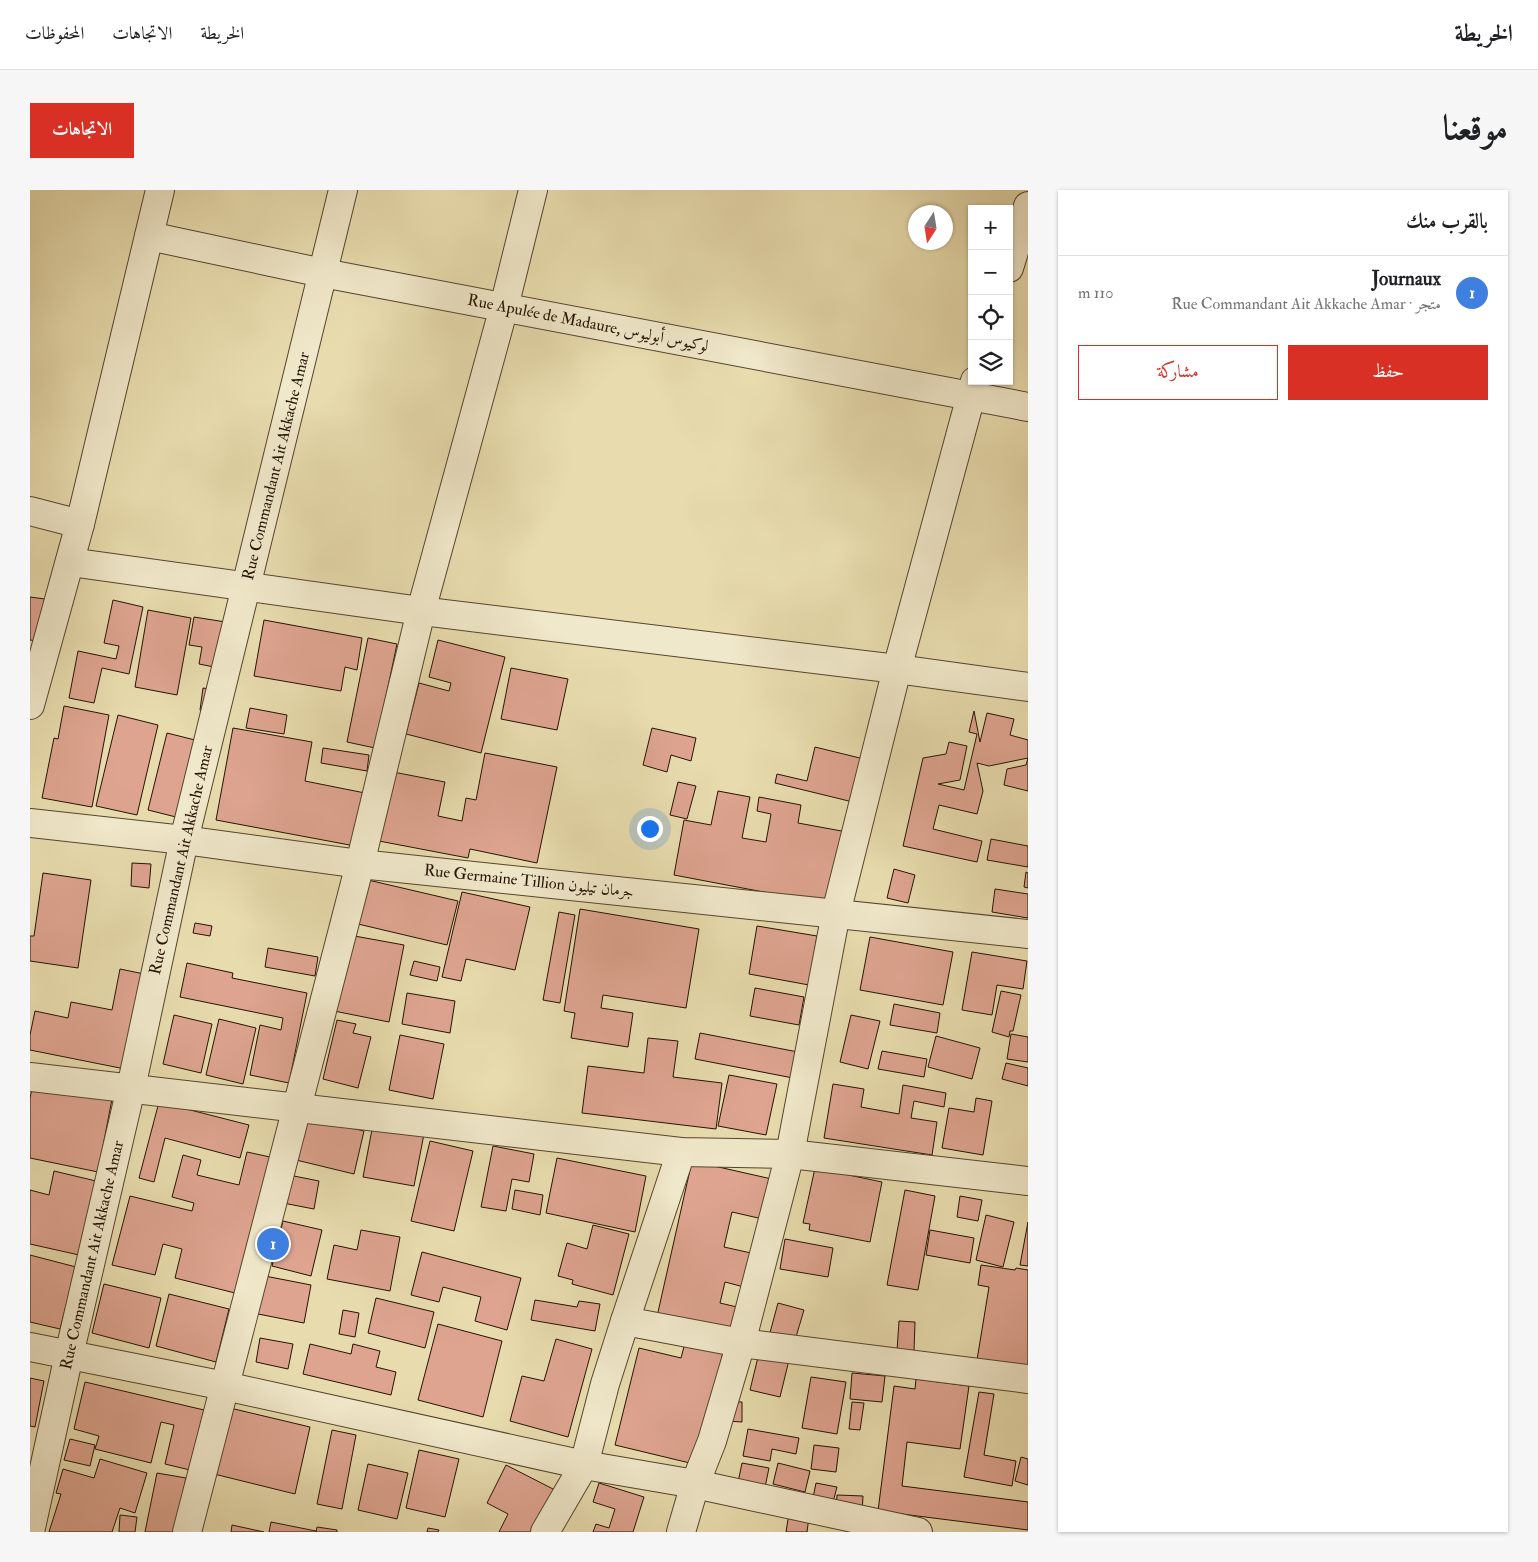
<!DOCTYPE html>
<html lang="ar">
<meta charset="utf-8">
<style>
body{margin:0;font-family:"IM FELL Double Pica",Amiri,serif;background:#f6f6f6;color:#202124;direction:rtl}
.controls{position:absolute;right:15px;top:15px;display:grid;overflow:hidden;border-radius:0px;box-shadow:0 1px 4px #0004}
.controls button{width:45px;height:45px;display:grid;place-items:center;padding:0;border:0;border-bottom:1px solid #e0e0e0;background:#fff;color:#202124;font:25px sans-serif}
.compass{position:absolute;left:878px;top:15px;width:45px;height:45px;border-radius:50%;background:#fff;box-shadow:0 1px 4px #0004;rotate:192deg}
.you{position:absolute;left:619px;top:638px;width:18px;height:18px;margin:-12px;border:4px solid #fff;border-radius:50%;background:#1a73e8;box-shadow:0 0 0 8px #1a73e833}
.badge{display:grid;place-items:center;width:32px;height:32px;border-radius:50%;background:#d93025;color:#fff;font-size:16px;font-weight:700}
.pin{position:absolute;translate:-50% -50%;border:2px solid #fff;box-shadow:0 1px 5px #0006}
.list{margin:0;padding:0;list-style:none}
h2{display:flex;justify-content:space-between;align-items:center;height:65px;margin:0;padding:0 20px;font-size:21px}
h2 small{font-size:16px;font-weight:400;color:#757577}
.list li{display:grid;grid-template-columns:32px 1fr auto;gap:15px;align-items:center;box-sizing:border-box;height:75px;padding:0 20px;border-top:1px solid #e0e0e0}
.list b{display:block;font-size:19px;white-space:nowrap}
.list p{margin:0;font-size:16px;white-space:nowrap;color:#757577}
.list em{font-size:16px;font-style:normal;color:#757577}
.actions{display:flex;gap:10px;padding:15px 20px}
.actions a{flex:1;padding:11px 0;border:1px solid #d93025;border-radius:0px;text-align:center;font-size:18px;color:#d93025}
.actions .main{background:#d93025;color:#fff}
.icon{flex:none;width:28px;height:28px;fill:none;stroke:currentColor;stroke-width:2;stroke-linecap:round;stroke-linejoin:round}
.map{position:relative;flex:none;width:998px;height:1342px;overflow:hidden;direction:ltr;border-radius:0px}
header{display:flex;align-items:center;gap:30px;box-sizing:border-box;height:70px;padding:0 25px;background:#fff;border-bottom:1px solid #e0e0e0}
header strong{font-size:24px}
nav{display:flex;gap:28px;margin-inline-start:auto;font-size:18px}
.intro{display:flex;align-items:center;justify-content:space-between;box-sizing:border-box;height:120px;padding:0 30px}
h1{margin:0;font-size:35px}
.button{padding:12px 22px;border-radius:0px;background:#d93025;color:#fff;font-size:18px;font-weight:700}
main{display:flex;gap:30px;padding:0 30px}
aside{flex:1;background:#fff;border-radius:0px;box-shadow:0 1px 4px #0004}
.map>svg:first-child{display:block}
</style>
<header>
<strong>الخريطة</strong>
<nav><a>الخريطة</a><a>الاتجاهات</a><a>المحفوظات</a></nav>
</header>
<div class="intro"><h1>موقعنا</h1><a class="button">الاتجاهات</a></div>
<main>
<aside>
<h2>بالقرب منك<small></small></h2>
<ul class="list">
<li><span class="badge" style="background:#3f7fe0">1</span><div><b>Journaux</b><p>متجر · Rue Commandant Ait Akkache Amar</p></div><em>110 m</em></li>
</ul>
<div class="actions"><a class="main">حفظ</a><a>مشاركة</a></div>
</aside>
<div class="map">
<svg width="998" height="1342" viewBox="0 0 998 1342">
<rect width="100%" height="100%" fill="#e8dcae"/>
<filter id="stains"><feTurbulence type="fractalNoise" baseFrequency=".004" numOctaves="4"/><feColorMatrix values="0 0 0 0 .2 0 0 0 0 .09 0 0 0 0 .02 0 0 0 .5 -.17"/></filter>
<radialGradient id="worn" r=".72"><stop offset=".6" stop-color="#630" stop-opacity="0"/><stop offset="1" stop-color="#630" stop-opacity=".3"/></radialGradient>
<g fill="#dea490" stroke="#241203">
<path d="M0,407L15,409L7,451L0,450Z"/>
<path d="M83,410L113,417L99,484L72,478L64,513L39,508L48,461L86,469L89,456L74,453Z"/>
<path d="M118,420L161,428L147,505L105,497Z"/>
<path d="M164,427L202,433L194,479L169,474L172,457L159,455Z"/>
<path d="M234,430L332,448L327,480L315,477L311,501L224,486Z"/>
<path d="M338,448L367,454L345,558L317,552Z"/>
<path d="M408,450L475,467L451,563L376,544L389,493L419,501L421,493L399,487Z"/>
<path d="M481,478L538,489L527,540L471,529Z"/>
<path d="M173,498L185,500L182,522L170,520Z"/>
<path d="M34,516L79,525L62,617L12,608L24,548L28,549Z"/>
<path d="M220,518L257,525L254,544L216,538Z"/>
<path d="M944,521L950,552L957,523L984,529L980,545L998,550V601L974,595L977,579L996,575L998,568L959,576L947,573L953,601L947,624L909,615L903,639L952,651L947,672L873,656L893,568L916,564L919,552L937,556L930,590L908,594L934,600L947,544L939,542Z"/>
<path d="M88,525L128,535L107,625L66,616Z"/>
<path d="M203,538L282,552L275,591L335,603L325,656L186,630Z"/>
<path d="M622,538L666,548L661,571L641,565L637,582L613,575Z"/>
<path d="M137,543L173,552L154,629L118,620Z"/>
<path d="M785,557L838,570L827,613L745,593L747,584L777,591Z"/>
<path d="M293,558L339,565L337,581L291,573Z"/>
<path d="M455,563L527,577L507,673L440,659L438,668L349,651L363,582L415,592L408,626L432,631L436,608L446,610Z"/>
<path d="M648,592L666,596L657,629L640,625Z"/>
<path d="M688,601L720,607L712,648L736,652L741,624L727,621L729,607L771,615L768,633L817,642L802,715L644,685L654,630L681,635Z"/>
<path d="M961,649L998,656V677L957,670Z"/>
<path d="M102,673L121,674L119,698L101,696Z"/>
<path d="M864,679L885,685L878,713L857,708Z"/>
<path d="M996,682L998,683V698L994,697Z"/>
<path d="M13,683L61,690L48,778L0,771V746H4Z"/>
<path d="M338,690L428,711L417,755L328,734Z"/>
<path d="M965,699L998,704V728L962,722Z"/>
<path d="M432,702L500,717L485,780L436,769L431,791L412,787Z"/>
<path d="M550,719L669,739L656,818L573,805L571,818L603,823L598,857L541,848L545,823L534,821Z"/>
<path d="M529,722L545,725L530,813L513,810Z"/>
<path d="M165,733L182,736L180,746L163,743Z"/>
<path d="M727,736L787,746L779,795L719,784Z"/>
<path d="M319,745L374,755L359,832L304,821Z"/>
<path d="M840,747L923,762L913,815L830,800Z"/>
<path d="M238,758L288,767L285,786L235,777Z"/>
<path d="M942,762L997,771L993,799L967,795L962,825L932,820Z"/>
<path d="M384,771L410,777L407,791L380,785Z"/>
<path d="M157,773L203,783L202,788L277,803L259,893L220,885L230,835L251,840L253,828L150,807Z"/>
<path d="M90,779L119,785L100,880L0,860V845L5,821L38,828L41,812L82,820Z"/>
<path d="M725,798L774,807L769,835L720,826Z"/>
<path d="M971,801L991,805L983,841H980L979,847L962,842Z"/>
<path d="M377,803L425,811L420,843L372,834Z"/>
<path d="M864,814L910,823L907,843L860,835Z"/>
<path d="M144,825L182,834L171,883L133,874Z"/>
<path d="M821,825L850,831L838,879L810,872Z"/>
<path d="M189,829L226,838L213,894L176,885Z"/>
<path d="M307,830L326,834L323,843L341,847L328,898L293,889Z"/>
<path d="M670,843L768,862L763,888L665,869Z"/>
<path d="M981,844L998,847V872L977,869Z"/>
<path d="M370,845L414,854L403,909L359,900Z"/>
<path d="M906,846L950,858L942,889L898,877Z"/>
<path d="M618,848L648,851L643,887L692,893L686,939L552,923L558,876L614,883Z"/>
<path d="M852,861L897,869L894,887L848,879Z"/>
<path d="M976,873L998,878V896L972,889Z"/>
<path d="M699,885L747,894L736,945L688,936Z"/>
<path d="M3,894L82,909L68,982L0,968V908Z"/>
<path d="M803,894L834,899L831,917L869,924L873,895L916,903L914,917L884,911L881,928L907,932L902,965L794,948Z"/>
<path d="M946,908L962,911L953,965L912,958L919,918L944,922Z"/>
<path d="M129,912L219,935L210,968L135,948L124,992L109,988Z"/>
<path d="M272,926L334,941L324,984L262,969Z"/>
<path d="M343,934L394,944L384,996L333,987Z"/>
<path d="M400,951L443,961L424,1041L381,1031Z"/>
<path d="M463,956L504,964L499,992L482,989L476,1021L451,1017Z"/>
<path d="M217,962L240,967L205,1103L145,1088L152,1059L133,1054L125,1085L82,1075L100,1006L162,1021L164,1013L142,1007L153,965L171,970L167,985L209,995Z"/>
<path d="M527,968L616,986L605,1042L516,1023Z"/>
<path d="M662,971L746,990L737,1030L702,1022L694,1057L721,1063L714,1097L695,1092L690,1113L707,1117L700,1148L626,1131Z"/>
<path d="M785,978L852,992L840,1052L779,1040L780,1034L773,1033Z"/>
<path d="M24,981L66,991L49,1065L0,1054V1000L19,1005Z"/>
<path d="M259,985L289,991L284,1019L253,1013Z"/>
<path d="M485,1000L513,1005L510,1025L482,1019Z"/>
<path d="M875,1000L905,1006L888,1100L857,1095Z"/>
<path d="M930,1006L952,1010L948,1031L927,1027Z"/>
<path d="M956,1025L984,1032L973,1077L946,1070Z"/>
<path d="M253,1031L292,1040L281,1086L242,1076Z"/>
<path d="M998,1032V1076L990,1075Z"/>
<path d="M563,1035L599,1044L583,1105L542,1094L543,1090L528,1086L537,1053L557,1059Z"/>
<path d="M331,1040L370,1047L360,1101L297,1089L304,1055L327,1060Z"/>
<path d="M900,1040L944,1048L940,1073L896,1065Z"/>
<path d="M755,1049L803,1058L798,1087L750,1079Z"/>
<path d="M392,1062L491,1088L477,1140L445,1131L451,1107L413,1097L409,1112L381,1105Z"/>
<path d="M0,1065L46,1077L30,1139L0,1132Z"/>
<path d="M951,1075L985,1080L986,1078L998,1080V1178L947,1170L959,1097L948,1095Z"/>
<path d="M235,1086L281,1095L274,1133L228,1124Z"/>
<path d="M74,1094L131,1108L119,1158L62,1143Z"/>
<path d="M139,1104L199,1119L186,1172L126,1156Z"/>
<path d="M346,1108L404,1122L395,1158L338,1143Z"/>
<path d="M505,1110L547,1117L549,1111L570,1114L565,1141L501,1130Z"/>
<path d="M748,1113L774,1120L763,1157L738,1150Z"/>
<path d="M313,1120L329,1123L325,1147L309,1144Z"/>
<path d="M869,1131L885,1132L884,1161H867Z"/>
<path d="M408,1134L472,1151L453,1227L388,1210Z"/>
<path d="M230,1148L263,1154L258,1179L226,1172Z"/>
<path d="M526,1149L562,1159L538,1247L480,1231L492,1186L514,1191Z"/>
<path d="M656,1149L694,1159L664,1274L585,1255L609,1158L651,1168Z"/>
<path d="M280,1154L321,1164L323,1154L350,1161L346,1177L366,1182L361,1205L273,1184Z"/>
<path d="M729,1163L759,1170L750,1207L720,1200Z"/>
<path d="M822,1183L855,1186L852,1212L820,1209Z"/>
<path d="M781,1187L816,1192L807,1244L772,1238Z"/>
<path d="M0,1188L14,1191L5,1237L0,1236Z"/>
<path d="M886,1189L939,1196L930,1259L877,1252L872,1296L998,1312V1340L848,1321L864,1196L885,1199Z"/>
<path d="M55,1192L174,1220L160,1280L135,1274L144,1235L131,1232L121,1273L65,1259L69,1246L44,1239Z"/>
<path d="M949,1202L964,1204L954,1265L986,1271L982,1296L934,1287Z"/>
<path d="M697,1211L712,1212V1232L697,1231Z"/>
<path d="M822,1212L834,1213L830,1240L819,1239Z"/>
<path d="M200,1218L280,1237L265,1304L184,1284Z"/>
<path d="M718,1239L769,1248L766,1264L742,1259L740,1271L713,1266Z"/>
<path d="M302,1240L326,1245L312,1319L287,1314Z"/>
<path d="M40,1249L65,1255L60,1276L34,1270Z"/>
<path d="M784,1255L809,1258L806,1282L781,1279Z"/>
<path d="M389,1260L429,1269L415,1327L376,1318Z"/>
<path d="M991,1267L998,1269V1295L985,1291Z"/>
<path d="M70,1269L117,1283L105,1323L90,1318L82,1342H19L31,1304L26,1303L33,1279L64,1288Z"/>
<path d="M712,1273L739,1278L734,1302L707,1297Z"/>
<path d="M748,1273L780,1281L775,1302L743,1294Z"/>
<path d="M338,1274L378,1283L367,1329L328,1320Z"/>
<path d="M476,1275L525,1300L503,1342H469L478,1324L457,1313Z"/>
<path d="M127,1283L156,1288L145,1342H115Z"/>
<path d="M569,1293L614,1307L603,1342H563L566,1334L579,1338L585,1319L563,1312Z"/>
<path d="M786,1293L807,1297L803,1312L783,1308Z"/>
<path d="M807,1305L833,1306L832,1323L806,1321Z"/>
<path d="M759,1323L779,1327L777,1342H756Z"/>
<path d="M90,1325L107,1327L105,1342H89Z"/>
<path d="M241,1332L286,1341L285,1342H239Z"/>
<path d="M202,1335L234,1342H201Z"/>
<path d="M287,1337L307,1340V1342H286Z"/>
<path d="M398,1338L409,1340L408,1342H397Z"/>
</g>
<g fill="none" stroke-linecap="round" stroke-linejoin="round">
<defs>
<g id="minor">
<path d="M119,46L293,83L998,217"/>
<path d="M979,78L998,16"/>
<path d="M0,321L50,334"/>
<path d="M40,372L391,421L867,479L998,497"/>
<path d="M0,515L50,334L130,0"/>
<path d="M0,633L154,650L330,674L998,744"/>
<path d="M0,887L651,962L760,964L998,991"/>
<path d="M595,1131L711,1153L998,1189"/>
<path d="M0,1157L195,1196L554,1275L665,1294L888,1342"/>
<path d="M0,1342L39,1165L101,898L154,650L313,0"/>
<path d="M157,1342L330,674L391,421L474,117L503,0"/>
<path d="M515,1342L554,1275L575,1194L595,1131L651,962"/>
<path d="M651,1342L665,1294L682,1251L711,1153L760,964L806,723L867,479L945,191"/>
</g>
</defs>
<use href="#minor" stroke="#55442e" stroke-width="30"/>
<use href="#minor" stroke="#f0e8ca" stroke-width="28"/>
</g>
<g text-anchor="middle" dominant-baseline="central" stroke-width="4.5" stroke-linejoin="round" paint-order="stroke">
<g font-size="16" fill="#241203" stroke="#f0e8ca">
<text transform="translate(558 133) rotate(11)">Rue Apulée de Madaure, لوكيوس أبوليوس</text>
<text transform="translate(246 276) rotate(-76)">Rue Commandant Ait Akkache Amar</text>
<text transform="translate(151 670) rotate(-77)">Rue Commandant Ait Akkache Amar</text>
<text transform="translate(499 691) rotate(6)">Rue Germaine Tillion جرمان تيليون</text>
<text transform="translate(62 1065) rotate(-77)">Rue Commandant Ait Akkache Amar</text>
</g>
</g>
<rect width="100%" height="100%" filter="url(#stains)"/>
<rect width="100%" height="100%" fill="url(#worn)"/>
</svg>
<div class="controls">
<button>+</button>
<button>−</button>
<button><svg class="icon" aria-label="locate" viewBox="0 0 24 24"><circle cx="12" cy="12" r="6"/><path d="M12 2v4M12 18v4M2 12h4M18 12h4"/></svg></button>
<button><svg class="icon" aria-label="layers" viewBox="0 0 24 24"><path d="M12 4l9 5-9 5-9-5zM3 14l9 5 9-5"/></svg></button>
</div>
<svg class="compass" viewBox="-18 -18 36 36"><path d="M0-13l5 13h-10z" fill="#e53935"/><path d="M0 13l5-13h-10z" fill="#757577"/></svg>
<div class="you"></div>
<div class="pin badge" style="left:243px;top:1054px;background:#3f7fe0">1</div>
</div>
</main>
